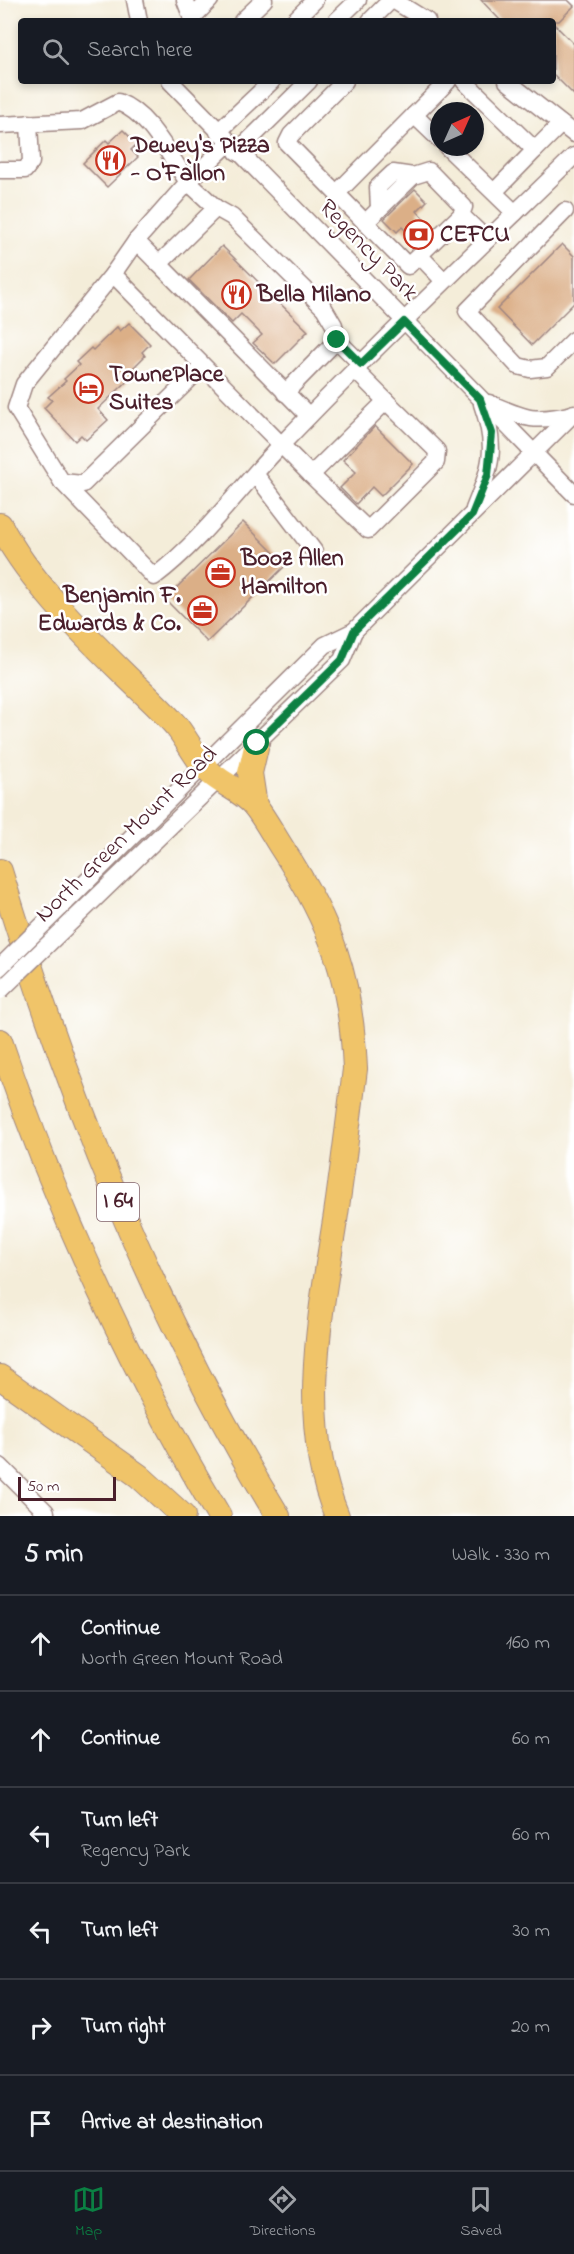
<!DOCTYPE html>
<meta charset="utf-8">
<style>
body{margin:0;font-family:"Indie Flower",sans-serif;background:#20242c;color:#f1f3f6}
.compass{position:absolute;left:430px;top:102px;width:54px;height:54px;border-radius:50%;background:#171b24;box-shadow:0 3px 9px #0003;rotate:45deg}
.scale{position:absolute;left:18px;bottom:15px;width:98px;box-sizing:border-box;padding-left:6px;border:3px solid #4a1f2b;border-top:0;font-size:16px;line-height:21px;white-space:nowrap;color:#4a1f2b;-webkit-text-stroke:4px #fff;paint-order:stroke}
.stop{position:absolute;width:18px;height:18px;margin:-14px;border:4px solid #0b8043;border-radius:50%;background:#fff}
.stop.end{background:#0b8043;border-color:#fff;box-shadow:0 2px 6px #0008}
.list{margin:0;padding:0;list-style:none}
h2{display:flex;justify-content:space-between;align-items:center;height:78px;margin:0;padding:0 24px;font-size:26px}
h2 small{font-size:20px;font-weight:400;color:#9ea1a6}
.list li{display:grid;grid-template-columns:39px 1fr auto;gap:18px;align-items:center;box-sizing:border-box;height:96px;padding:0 24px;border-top:2px solid #363941}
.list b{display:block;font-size:22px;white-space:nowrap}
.list p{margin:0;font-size:20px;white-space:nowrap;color:#9ea1a6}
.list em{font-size:20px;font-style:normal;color:#9ea1a6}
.icon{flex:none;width:33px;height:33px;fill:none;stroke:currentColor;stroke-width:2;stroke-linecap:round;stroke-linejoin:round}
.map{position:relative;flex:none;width:574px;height:1516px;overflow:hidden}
.search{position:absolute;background:#171b24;box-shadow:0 3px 9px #0003;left:18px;right:18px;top:18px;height:66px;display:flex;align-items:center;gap:15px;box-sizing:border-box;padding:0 21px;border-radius:6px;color:#9ea1a6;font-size:22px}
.sheet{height:654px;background:#171b24}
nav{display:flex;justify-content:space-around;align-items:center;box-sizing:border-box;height:84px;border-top:2px solid #363941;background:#171b24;font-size:16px;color:#9ea1a6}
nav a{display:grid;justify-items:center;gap:3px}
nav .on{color:#0b8043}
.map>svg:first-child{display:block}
</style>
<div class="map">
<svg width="574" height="1516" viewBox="0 0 574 1516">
<rect width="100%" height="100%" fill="#fff"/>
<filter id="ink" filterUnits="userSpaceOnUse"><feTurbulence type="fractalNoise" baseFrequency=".0167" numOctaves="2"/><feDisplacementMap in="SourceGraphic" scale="12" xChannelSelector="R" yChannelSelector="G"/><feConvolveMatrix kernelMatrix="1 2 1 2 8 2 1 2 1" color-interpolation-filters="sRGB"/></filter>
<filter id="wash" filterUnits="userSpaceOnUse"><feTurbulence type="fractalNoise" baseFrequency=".008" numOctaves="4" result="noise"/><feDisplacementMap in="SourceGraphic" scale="24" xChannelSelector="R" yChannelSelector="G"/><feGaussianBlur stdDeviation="1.35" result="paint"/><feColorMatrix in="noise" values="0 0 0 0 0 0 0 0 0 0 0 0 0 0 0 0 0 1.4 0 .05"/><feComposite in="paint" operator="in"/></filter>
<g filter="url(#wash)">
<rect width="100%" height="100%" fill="#f4edd9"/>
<g id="blocks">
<g fill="#dbaf87">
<path d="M481,0H568L574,6L559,21H501Z"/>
<path d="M553,23L574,44V95L553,74Z"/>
<path d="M123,130L137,144L131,150L138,157L107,187L83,163L106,140L109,143Z"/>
<path d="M415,189L427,201L417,211L427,222L412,237L402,227L397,232L384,219Z"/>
<path d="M562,244L574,256V303L532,345L497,309Z"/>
<path d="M222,246L308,331L275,364L253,343L262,335L241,314L232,323L189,280Z"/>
<path d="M129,323L150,344L142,352L145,356L133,368L137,372L98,409L108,420L86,440L81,435L75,441L44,408L52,400L48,397L66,381L64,379L79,365L76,362L91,348L93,350L117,327L120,331Z"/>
<path d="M375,426L413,464L381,496L372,487L356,504L340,488L356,472L343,460Z"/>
<path d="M243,522L286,565L207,642L165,599Z"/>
</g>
</g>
</g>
<g filter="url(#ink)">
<use href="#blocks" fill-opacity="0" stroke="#9f8682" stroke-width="1.5"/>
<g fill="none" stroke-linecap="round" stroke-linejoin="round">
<defs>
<g id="minor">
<path d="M135,0L139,21"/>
<path d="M185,0L193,21"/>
<path d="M393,0L427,21"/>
<path d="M192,18L210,0"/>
<path d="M242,21L264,0"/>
<path d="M294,21L315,0"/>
<path d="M336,21L358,0"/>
<path d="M370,21L391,0"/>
<path d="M170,81L574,494"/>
<path d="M345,81L291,135L287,143L408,266L461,215L464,207L429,171L413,176L365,223"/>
<path d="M464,81L535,150L494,192"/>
<path d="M507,81L574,134"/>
<path d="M414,115L439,139"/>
<path d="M0,125L82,121L118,102C150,114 169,156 188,182L136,241L113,274"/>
<path d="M218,132L272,81"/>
<path d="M229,143L188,182L216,208L232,217L324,308L334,325L337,340L361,364"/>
<path d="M447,147L515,213"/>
<path d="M535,150L561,124"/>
<path d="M237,152L309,81"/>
<path d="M0,170H25L31,162L29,123"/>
<path d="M337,193L448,81"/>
<path d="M379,209L378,187L393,173L413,176"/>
<path d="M565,211L467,311L518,366L530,369L547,367L574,340"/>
<path d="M461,215L487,240"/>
<path d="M136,241L159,264L216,208"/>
<path d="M420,256L444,281"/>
<path d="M159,264L309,416"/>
<path d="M203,366L83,484L62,482L16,408L24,384L113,274L311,475L386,401L355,370"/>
<path d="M285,393L337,340"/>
<path d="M489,403C526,419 533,423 573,414"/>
<path d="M256,475L314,551"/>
<path d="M311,475L368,530L436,462L437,451L386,401"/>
<path d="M62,482L154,577C204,539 239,488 283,443C377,345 476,251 574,156"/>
<path d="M474,509C491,466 498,449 482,404"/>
<path d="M60,908L325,645L354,631L574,413"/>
<path d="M72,921L342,660L354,631"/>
<path d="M0,1466L46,1512V1516"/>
</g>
<g id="highway">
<path d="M0,525C28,579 79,630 122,672C140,690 160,707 177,727C186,739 193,752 202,764C216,783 240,788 255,806C265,819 273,834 282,848C332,924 351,978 355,1069C349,1118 343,1166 336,1214C321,1312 297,1421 337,1516"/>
<path d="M255,806L250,773L257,743"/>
<path d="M0,871C68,1095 155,1316 278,1516"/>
<path d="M0,1041C55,1205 130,1367 219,1516"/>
<path d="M0,1377L139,1476L183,1516"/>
</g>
</defs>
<use href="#minor" stroke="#9f8682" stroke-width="19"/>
<use href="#highway" stroke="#9f8682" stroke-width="26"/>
<use href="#minor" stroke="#fff" stroke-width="16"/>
<use href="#highway" stroke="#f0c469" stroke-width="24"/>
<defs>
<g id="minor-bridge">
<path d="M0,967L60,908"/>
<path d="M0,991L72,921"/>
</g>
</defs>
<use href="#minor-bridge" stroke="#9f8682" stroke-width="19" stroke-linecap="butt"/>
<use href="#minor-bridge" stroke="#fff" stroke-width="16"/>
</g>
</g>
<g fill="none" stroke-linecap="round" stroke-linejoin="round" filter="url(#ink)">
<path stroke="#0b8043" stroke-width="8" d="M257,743L342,660L354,631L472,515L488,475L492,433L480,399L404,322L361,364L337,340"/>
</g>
<defs>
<symbol id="restaurant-ring" viewBox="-11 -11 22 22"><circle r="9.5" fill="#fff" stroke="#c8321e" stroke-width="1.5"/><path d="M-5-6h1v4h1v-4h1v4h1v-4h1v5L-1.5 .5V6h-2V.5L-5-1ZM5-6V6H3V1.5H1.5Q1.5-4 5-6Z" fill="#c8321e"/></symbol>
<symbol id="bank-ring" viewBox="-11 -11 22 22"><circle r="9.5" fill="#fff" stroke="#c8321e" stroke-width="1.5"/><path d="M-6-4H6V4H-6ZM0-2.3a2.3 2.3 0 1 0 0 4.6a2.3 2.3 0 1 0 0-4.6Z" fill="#c8321e"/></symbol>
<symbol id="hotel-ring" viewBox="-11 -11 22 22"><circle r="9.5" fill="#fff" stroke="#c8321e" stroke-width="1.5"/><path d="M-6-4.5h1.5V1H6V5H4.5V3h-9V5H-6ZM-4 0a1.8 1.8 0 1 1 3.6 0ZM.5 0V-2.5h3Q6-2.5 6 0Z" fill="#c8321e"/></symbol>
<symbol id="office-ring" viewBox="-11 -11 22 22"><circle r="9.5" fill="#fff" stroke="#c8321e" stroke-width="1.5"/><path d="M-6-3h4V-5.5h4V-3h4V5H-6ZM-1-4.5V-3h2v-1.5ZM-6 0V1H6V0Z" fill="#c8321e"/></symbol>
</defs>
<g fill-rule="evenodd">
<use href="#restaurant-ring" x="94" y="144" width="33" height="33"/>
<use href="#bank-ring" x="402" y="218" width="33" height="33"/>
<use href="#restaurant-ring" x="220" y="278" width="33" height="33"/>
<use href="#hotel-ring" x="72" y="372" width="33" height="33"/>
<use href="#office-ring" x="204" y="556" width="33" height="33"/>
<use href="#office-ring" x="186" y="594" width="33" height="33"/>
</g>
<g text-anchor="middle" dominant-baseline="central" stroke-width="5" stroke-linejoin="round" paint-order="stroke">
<rect fill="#fff" stroke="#80626b" stroke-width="1.5" x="97" y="1183" width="42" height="38" rx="4.5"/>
<g font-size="22" font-weight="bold" fill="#4a1f2b">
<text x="118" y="1202">I 64</text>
</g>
<g font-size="24" font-weight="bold" fill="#4a1f2b" stroke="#fff" text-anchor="start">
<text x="131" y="146">Dewey's Pizza<tspan x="131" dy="28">- O'Fallon</tspan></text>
<text x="440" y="235">CEFCU</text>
<text x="257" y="295">Bella Milano</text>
<text x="109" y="375">TownePlace<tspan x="109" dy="28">Suites</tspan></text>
<text x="241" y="559">Booz Allen<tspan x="241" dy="28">Hamilton</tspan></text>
<text x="181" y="596" text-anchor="end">Benjamin F.<tspan x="181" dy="28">Edwards &amp; Co.</tspan></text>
</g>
<g font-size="24" fill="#4a1f2b" stroke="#fff">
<text transform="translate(368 251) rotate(46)">Regency Park</text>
<text transform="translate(127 835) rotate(-44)">North Green Mount Road</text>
</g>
</g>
</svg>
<svg class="compass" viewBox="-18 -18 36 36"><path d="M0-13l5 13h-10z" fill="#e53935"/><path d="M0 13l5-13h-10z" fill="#9ea1a6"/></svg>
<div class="scale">50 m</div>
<div class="stop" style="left:257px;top:743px"></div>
<div class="stop end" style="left:337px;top:340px"></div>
<div class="search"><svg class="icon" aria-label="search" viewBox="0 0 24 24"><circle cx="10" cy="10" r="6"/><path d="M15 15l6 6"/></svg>Search here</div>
</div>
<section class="sheet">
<h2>5 min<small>Walk · 330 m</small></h2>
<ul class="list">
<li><svg class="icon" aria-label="ahead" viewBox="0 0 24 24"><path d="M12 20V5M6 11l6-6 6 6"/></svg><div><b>Continue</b><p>North Green Mount Road</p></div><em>160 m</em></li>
<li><svg class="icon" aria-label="ahead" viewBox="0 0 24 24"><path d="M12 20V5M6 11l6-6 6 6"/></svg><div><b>Continue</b></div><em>60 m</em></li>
<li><svg class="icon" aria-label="left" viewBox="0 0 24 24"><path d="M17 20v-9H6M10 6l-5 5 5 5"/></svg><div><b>Turn left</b><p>Regency Park</p></div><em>60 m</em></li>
<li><svg class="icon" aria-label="left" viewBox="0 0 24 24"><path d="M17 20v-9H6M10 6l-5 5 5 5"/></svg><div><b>Turn left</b></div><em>30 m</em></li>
<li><svg class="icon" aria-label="right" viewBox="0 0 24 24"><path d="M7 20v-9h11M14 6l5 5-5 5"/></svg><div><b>Turn right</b></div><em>20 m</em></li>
<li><svg class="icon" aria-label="arrive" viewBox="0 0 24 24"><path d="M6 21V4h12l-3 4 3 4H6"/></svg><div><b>Arrive at destination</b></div></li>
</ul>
</section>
<nav>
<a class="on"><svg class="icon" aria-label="map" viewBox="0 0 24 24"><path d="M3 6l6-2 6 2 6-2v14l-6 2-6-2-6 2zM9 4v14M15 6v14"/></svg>Map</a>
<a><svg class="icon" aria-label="directions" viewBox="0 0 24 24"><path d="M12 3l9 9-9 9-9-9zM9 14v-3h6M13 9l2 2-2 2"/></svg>Directions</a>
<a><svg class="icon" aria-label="saved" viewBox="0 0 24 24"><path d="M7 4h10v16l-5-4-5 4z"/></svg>Saved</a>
</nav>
